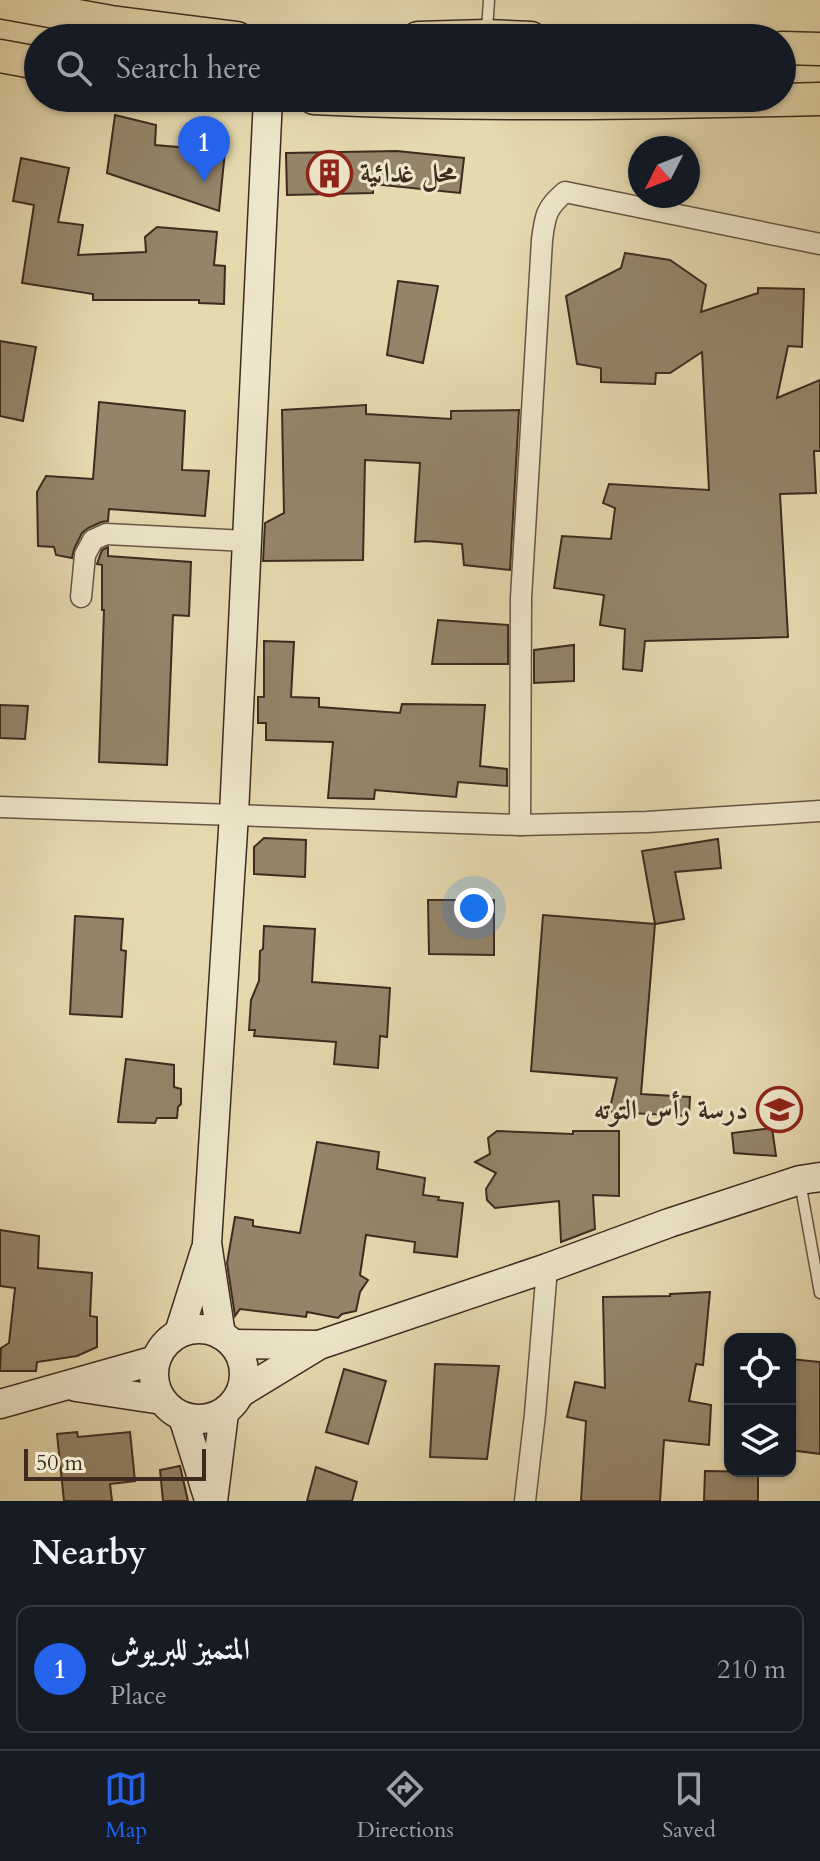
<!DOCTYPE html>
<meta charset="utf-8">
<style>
body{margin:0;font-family:Cardo,Amiri,serif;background:#242831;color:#f1f3f6}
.controls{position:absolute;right:24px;bottom:24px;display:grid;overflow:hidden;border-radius:16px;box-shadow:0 2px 6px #0004}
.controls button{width:72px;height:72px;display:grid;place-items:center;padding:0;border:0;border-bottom:2px solid #363941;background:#171b24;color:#f1f3f6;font:40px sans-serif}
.compass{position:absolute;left:628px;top:136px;width:72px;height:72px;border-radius:50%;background:#171b24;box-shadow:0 2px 6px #0004;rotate:228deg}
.scale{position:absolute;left:24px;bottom:20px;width:182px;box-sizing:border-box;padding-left:8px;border:4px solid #3d2b20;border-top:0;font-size:22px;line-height:28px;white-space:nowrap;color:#3d2b20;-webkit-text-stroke:6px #eee6ca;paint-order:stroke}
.you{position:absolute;left:474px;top:908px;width:28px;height:28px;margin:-20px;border:6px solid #fff;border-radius:50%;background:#1a73e8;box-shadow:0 0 0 12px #1a73e833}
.badge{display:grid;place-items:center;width:52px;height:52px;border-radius:50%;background:#2563eb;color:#fff;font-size:26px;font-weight:700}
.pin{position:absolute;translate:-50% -66px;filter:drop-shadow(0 2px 4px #0008)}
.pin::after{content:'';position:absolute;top:42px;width:28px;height:24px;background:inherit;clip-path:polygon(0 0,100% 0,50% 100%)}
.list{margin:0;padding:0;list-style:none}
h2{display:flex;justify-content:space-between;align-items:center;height:104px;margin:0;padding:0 32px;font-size:34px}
h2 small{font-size:26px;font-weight:400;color:#9ea1a6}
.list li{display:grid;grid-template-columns:52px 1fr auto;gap:24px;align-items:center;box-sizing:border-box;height:128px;margin:0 16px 16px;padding:0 16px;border:2px solid #363941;border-radius:16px}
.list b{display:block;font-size:30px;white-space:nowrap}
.list p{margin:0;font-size:26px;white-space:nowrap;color:#9ea1a6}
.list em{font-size:26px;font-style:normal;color:#9ea1a6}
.icon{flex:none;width:44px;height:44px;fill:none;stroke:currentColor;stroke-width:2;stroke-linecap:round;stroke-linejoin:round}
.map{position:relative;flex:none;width:820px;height:1501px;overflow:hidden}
.search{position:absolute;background:#171b24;box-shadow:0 2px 6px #0004;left:24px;right:24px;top:24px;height:88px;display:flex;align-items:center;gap:20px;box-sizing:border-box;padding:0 28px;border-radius:44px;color:#9ea1a6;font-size:30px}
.sheet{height:248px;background:#171b24}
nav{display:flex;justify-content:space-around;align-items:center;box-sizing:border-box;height:112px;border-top:2px solid #363941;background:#171b24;font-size:22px;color:#9ea1a6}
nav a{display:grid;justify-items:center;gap:4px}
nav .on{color:#2563eb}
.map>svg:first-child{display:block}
</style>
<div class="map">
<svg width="820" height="1501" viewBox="0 0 820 1501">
<rect width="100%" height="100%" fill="#e5d9ae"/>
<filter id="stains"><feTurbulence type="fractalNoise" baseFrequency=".0025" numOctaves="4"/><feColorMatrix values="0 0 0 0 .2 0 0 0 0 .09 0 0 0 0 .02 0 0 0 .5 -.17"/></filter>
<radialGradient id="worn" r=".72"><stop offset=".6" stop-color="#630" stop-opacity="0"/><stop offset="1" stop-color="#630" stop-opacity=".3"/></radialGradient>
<g fill="#94856a" stroke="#3d2b20" stroke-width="2">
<path d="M115,115L156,125L155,145L225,151L219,211L107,173Z"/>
<path d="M397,151L464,158L460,193L373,184V193L287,195L286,153Z"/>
<path d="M21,158L69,168L58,222L83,225L78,255L146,252L145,237L157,227L217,232L214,265L225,266L224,304L199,303V300H93V294L22,283L34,205L13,201Z"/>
<path d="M625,253L670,260L706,285L701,312L758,293V288L804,289L802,347L788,346L777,398L820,380V451H814L816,493L780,494L788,637L645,641L642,671L623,669L625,629L600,625L604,595L554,588L562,536L611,539L615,508L603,503L609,484L709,490L702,352L670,373H656L655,384L601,382V368L577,364L566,296L621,268Z"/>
<path d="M398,281L438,286L423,363L387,355Z"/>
<path d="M0,341L36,347L23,421L0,416Z"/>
<path d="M99,402L185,411L182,470L209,471L205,516L109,509L108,521L101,522L88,528L82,533L74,549L72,558L56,555L54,547L38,546L37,492L46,476L93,479Z"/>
<path d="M366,405V414L451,419V411L519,410L510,570L464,565L462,544L426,541L415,542L420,463L365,460L363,560L263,561L265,523L284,513L282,410Z"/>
<path d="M108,547V556L191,562L189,616L173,615L167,765L99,762L104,610H102V565L97,564L102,550Z"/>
<path d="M438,620L508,625V664H432Z"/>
<path d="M264,641L294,642L291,697L319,698V707L400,713L402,704L485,705L480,766L507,769V786L458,782L456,797L375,790L374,799L328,798L333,742L266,740V723H258V697H264Z"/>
<path d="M574,645V681L534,683V650Z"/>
<path d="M0,705L28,706L25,739L0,738Z"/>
<path d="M264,838L306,840L305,877L254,874V847Z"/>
<path d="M718,839L721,868L675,872L684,919L655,924L642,851Z"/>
<path d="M428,900H494V955L429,954Z"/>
<path d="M543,915L655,924L641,1094L690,1097L689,1116L609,1112L617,1078L531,1071Z"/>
<path d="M75,916L123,919L121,950L126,951L122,1017L70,1014Z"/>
<path d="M264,926L315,929L312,982L390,988L387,1037L380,1036L378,1068L334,1064L336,1042L254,1036L255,1030H249L251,1000L259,981L260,951L263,949Z"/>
<path d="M126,1059L174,1065V1087L181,1089V1104L178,1107L177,1118H157L155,1123L118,1122Z"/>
<path d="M772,1128L776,1156L734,1153L732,1133Z"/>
<path d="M497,1131L573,1134V1131H619V1196L593,1195L595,1229L561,1242L559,1201L495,1208L487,1200L486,1189L496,1173L475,1162L490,1154L488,1138Z"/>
<path d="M317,1142L379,1152L377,1169L425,1178L423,1195L439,1197L438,1200L463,1203L457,1257L414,1252L415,1242L366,1235L360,1275L368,1280L360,1292L356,1311L342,1314L338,1318L307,1312L306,1317L240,1309L235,1316L227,1263L235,1217L253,1220V1226L300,1233Z"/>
<path d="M0,1230L39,1236L38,1268L92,1273L90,1316L97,1317V1347L77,1356L37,1362L36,1371H0L1,1348L9,1343L15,1288L0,1286Z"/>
<path d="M710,1292L703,1365L696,1364L689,1401L711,1405L709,1445L664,1440L660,1501H581L586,1421L567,1417L575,1382L605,1388L603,1297L670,1296V1294Z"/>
<path d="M790,1359L820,1362V1454L790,1450Z"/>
<path d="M435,1364L499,1366L487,1459L430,1457Z"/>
<path d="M344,1369L386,1381L368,1444L326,1432Z"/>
<path d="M77,1432L78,1437L130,1432L135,1481L110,1484L112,1501H64L57,1434Z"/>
<path d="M180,1466L188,1501H163L160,1470Z"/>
<path d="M316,1467L357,1482L352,1501H307Z"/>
<path d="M705,1471L758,1472V1501H704Z"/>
</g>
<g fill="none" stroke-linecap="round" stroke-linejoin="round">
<defs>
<g id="lane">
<path d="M487,30L489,0"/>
<path d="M800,1182L820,1293"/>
</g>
<g id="street">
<path d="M81,597L85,555L93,540L106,534L247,541"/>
<path d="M0,807L520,825L647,822L820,811"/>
<path d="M520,825L521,598L542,240C545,216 546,208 565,192L820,244"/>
<path d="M525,1501L535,1414L547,1268"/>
</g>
<g id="secondary">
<circle cx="199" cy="1374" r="45"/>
<path d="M179,1333L205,1251"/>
<path d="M221,1335L207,1243L234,814L268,98"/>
<path d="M233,1344L318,1345"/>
<path d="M76,1387L162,1400"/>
<path d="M242,1392L319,1345L547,1268L669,1223L800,1180L820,1177"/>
<path d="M0,1404L156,1360"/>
<path d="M183,1417L209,1500"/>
<path d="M213,1501L224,1413"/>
</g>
<g id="primary">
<path d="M0,2L111,22L237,38"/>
<path d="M418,38L487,36L531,38"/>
<path d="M782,48L820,49"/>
<path d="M0,56L38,63"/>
<path d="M314,98C483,106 651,103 820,99"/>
</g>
</defs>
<use href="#lane" stroke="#675644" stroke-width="13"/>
<use href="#street" stroke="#675644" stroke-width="23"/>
<use href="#secondary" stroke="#3d2b20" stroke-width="31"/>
<use href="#primary" stroke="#3d2b20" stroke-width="35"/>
<use href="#lane" stroke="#eee6ca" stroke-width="10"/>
<use href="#street" stroke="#eee6ca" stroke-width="20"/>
<use href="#secondary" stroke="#eee6ca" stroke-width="28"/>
<use href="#primary" stroke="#e5d9ae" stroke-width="32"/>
</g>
<defs>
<symbol id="building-ring" viewBox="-11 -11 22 22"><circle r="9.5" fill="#eee6ca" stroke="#8f2418" stroke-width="1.5"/><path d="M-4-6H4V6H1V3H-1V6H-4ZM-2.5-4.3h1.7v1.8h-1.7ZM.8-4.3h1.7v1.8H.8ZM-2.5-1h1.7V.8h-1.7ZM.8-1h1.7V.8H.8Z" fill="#8f2418"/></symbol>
<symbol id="school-ring" viewBox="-11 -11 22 22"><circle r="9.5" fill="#eee6ca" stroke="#8f2418" stroke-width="1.5"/><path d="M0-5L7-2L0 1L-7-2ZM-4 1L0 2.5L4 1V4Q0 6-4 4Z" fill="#8f2418"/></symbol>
</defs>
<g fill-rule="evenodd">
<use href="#building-ring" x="304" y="148" width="51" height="51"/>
<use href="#school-ring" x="754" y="1084" width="51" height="51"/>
</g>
<g text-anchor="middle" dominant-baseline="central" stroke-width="6" stroke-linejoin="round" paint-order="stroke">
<g font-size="28" font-weight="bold" fill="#3d2b20" stroke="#eee6ca" text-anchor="start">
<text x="360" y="173">محل غدائية</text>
<text x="748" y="1110" text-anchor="end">درسة رأس التوته</text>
</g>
</g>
<rect width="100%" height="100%" filter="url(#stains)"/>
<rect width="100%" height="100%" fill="url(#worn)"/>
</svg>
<div class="controls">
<button><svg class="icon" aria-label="locate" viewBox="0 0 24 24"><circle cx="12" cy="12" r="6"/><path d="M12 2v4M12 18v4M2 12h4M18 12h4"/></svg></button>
<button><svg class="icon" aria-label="layers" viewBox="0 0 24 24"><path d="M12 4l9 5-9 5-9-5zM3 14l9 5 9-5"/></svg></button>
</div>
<svg class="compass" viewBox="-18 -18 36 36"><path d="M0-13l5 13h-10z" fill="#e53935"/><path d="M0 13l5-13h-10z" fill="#9ea1a6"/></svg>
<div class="scale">50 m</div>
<div class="you"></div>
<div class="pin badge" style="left:204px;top:182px">1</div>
<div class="search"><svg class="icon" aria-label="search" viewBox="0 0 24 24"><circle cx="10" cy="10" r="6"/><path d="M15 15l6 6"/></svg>Search here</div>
</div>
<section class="sheet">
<h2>Nearby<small></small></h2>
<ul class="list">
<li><span class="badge">1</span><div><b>المتميز للبريوش</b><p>Place</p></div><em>210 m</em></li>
</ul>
</section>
<nav>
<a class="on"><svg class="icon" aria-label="map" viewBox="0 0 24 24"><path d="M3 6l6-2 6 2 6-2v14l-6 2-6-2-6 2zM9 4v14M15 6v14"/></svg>Map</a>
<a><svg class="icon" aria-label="directions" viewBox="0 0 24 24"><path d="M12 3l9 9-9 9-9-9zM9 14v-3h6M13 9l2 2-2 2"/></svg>Directions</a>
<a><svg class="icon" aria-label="saved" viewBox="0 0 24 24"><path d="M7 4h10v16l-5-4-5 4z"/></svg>Saved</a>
</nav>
